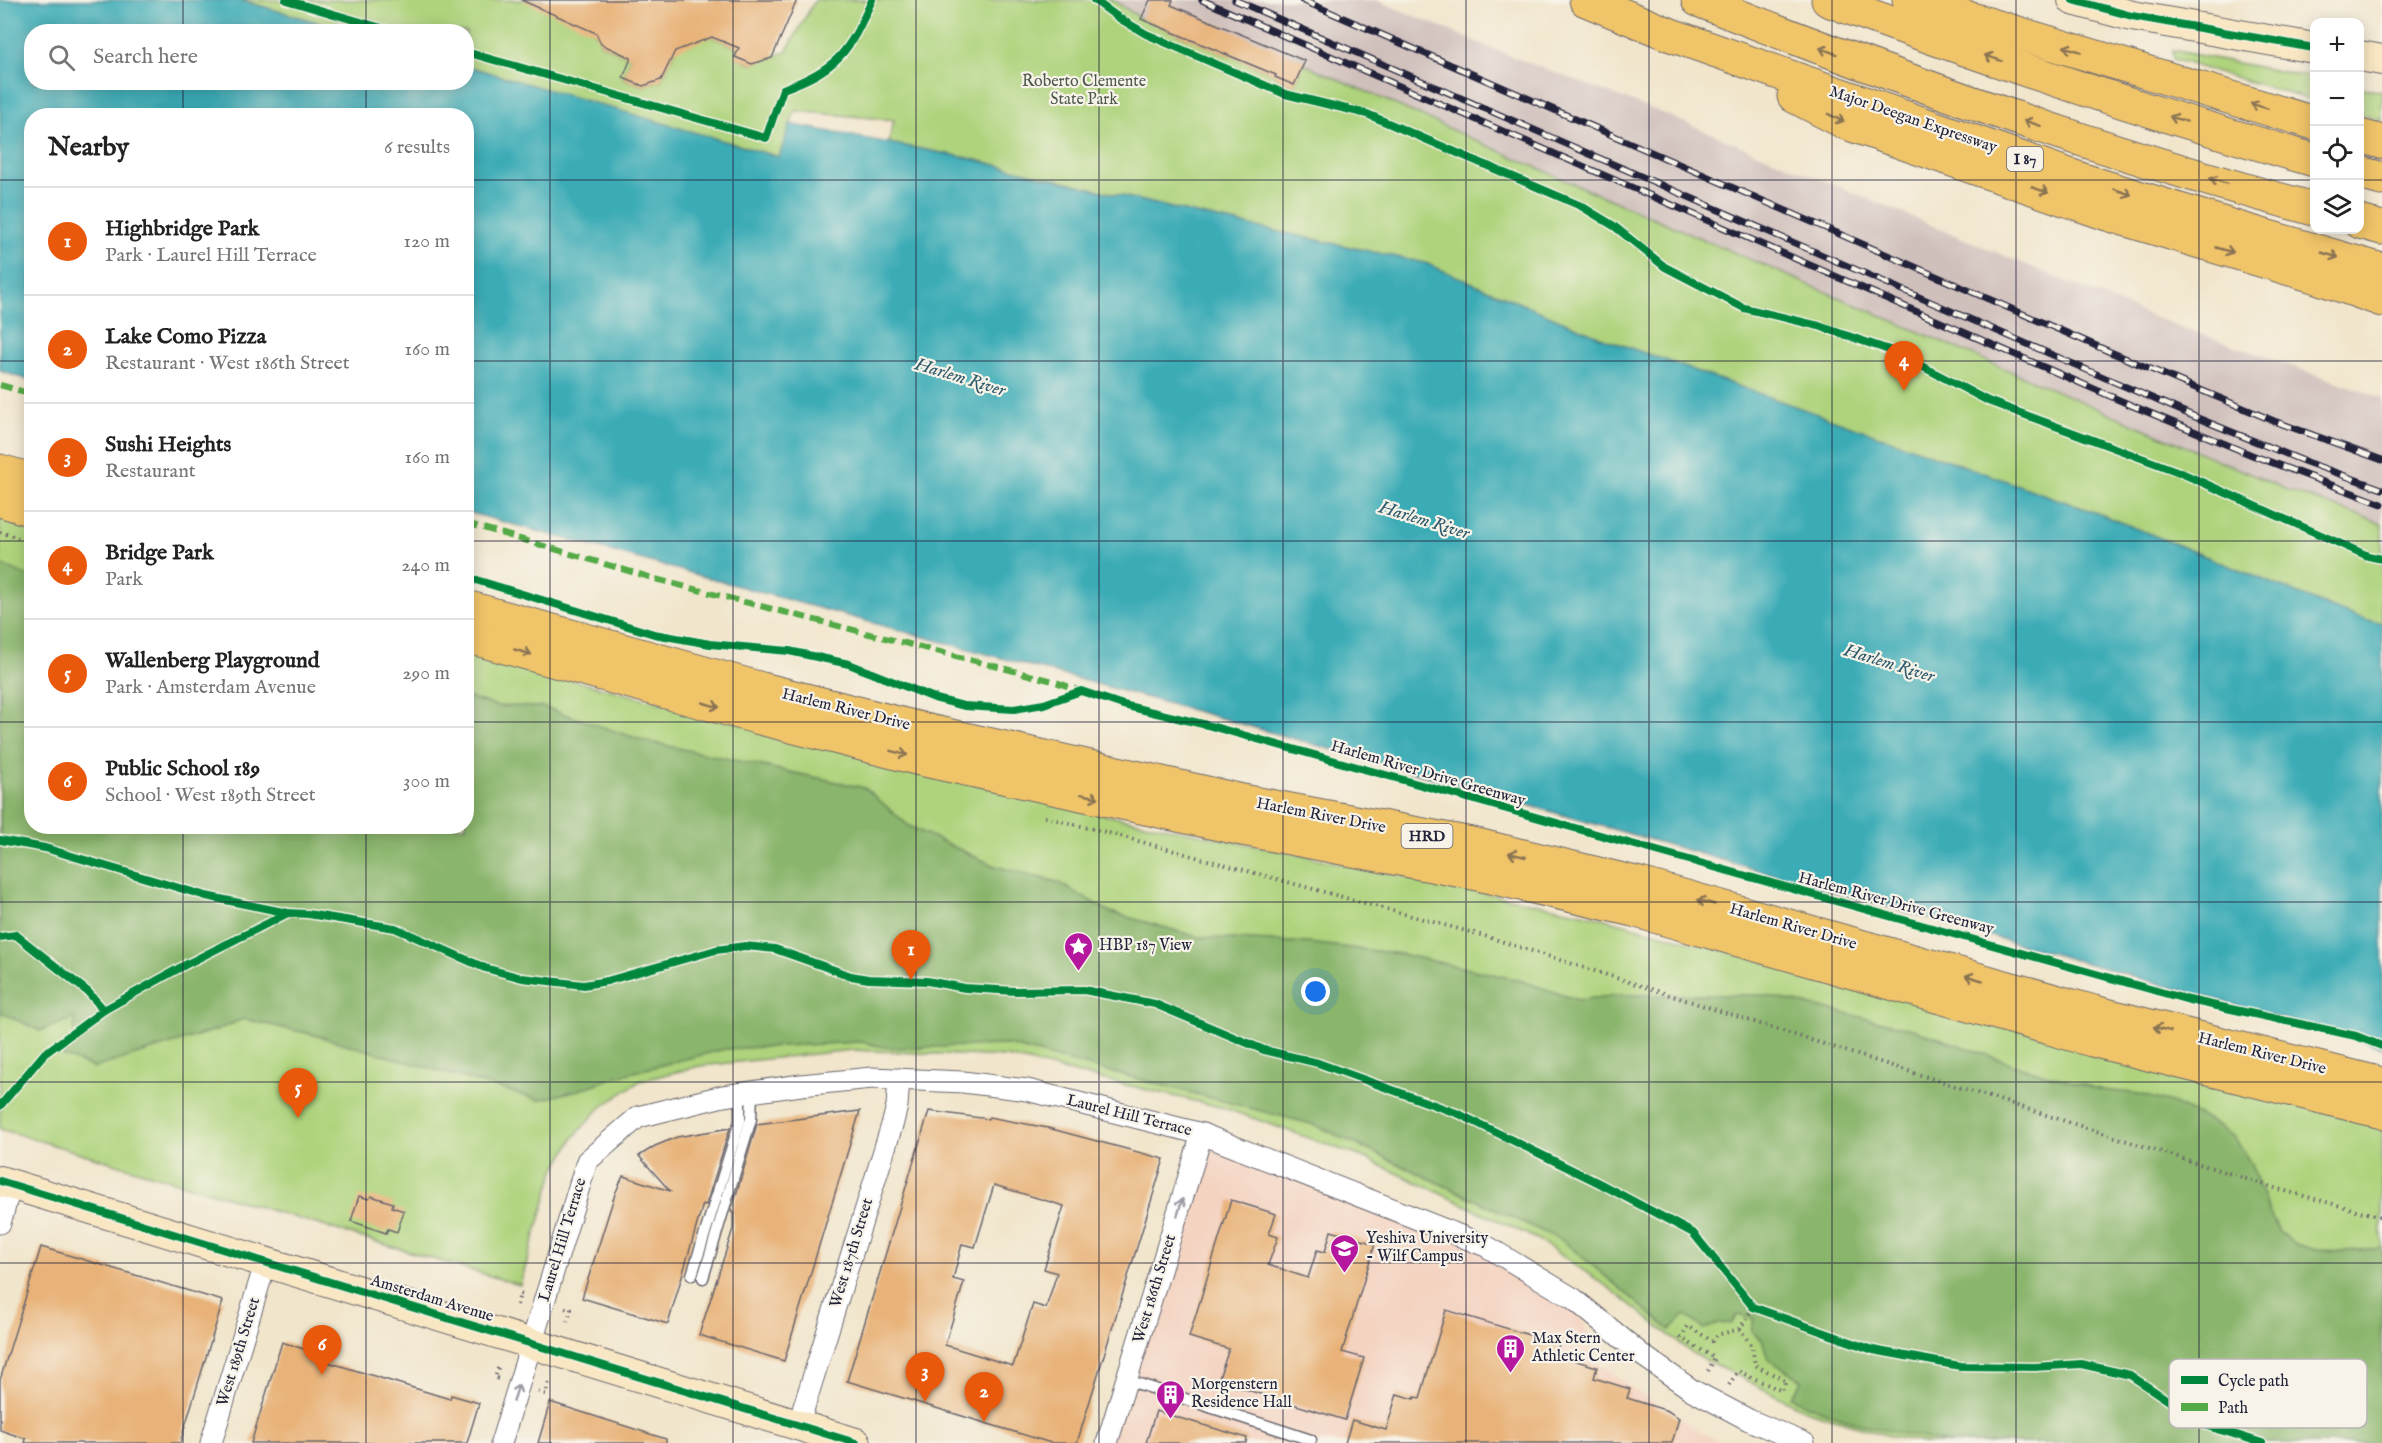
<!DOCTYPE html>
<meta charset="utf-8">
<style>
body{margin:0;font-family:"IM FELL English",serif;background:#f6f6f6;color:#222}
.controls{position:absolute;right:18px;top:18px;display:grid;overflow:hidden;border-radius:12px;box-shadow:0 3px 15px #0003}
.controls button{width:54px;height:54px;display:grid;place-items:center;padding:0;border:0;border-bottom:2px solid #e0e0e0;background:#fff;color:#222;font:30px sans-serif}
.you{position:absolute;left:1316px;top:992px;width:21px;height:21px;margin:-15px;border:4px solid #fff;border-radius:50%;background:#1a73e8;box-shadow:0 0 0 9px #1a73e833}
.badge{display:grid;place-items:center;width:39px;height:39px;border-radius:50%;background:#ea580c;color:#fff;font-size:20px;font-weight:700}
.pin{position:absolute;translate:-50% -50px;filter:drop-shadow(0 2px 3px #0008)}
.pin::after{content:'';position:absolute;top:32px;width:21px;height:18px;background:inherit;clip-path:polygon(0 0,100% 0,50% 100%)}
.list{margin:0;padding:0;list-style:none}
h2{display:flex;justify-content:space-between;align-items:center;height:78px;margin:0;padding:0 24px;font-size:26px}
h2 small{font-size:20px;font-weight:400;color:#767676}
.list li{display:grid;grid-template-columns:39px 1fr auto;gap:18px;align-items:center;box-sizing:border-box;height:108px;padding:0 24px;border-top:2px solid #e0e0e0}
.list b{display:block;font-size:22px;white-space:nowrap}
.list p{margin:0;font-size:20px;white-space:nowrap;color:#767676}
.list em{font-size:20px;font-style:normal;color:#767676}
.icon{flex:none;width:33px;height:33px;fill:none;stroke:currentColor;stroke-width:2;stroke-linecap:round;stroke-linejoin:round}
.map{position:relative;flex:none;width:2382px;height:1443px;overflow:hidden}
.search{position:absolute;background:#fff;box-shadow:0 3px 15px #0003;left:24px;top:24px;width:450px;height:66px;display:flex;align-items:center;gap:15px;box-sizing:border-box;padding:0 21px;border-radius:24px;color:#767676;font-size:22px}
.panel{position:absolute;background:#fff;box-shadow:0 3px 15px #0003;left:24px;top:108px;width:450px;height:726px;border-radius:24px}
.map>svg:first-child{display:block}
</style>
<div class="map">
<svg width="2382" height="1443" viewBox="0 0 2382 1443">
<rect width="100%" height="100%" fill="#f7f3e8"/>
<filter id="ink" filterUnits="userSpaceOnUse"><feTurbulence type="fractalNoise" baseFrequency=".0167" numOctaves="2"/><feDisplacementMap in="SourceGraphic" scale="12" xChannelSelector="R" yChannelSelector="G"/><feConvolveMatrix kernelMatrix="1 2 1 2 8 2 1 2 1" color-interpolation-filters="sRGB"/></filter>
<filter id="wash" filterUnits="userSpaceOnUse"><feTurbulence type="fractalNoise" baseFrequency=".008" numOctaves="4" result="noise"/><feDisplacementMap in="SourceGraphic" scale="24" xChannelSelector="R" yChannelSelector="G"/><feGaussianBlur stdDeviation="1.35" result="paint"/><feColorMatrix in="noise" values="0 0 0 0 0 0 0 0 0 0 0 0 0 0 0 0 0 1.4 0 .05"/><feComposite in="paint" operator="in"/></filter>
<g filter="url(#wash)">
<rect width="100%" height="100%" fill="#f1e5cb"/>
<path fill="#f4d3c1" d="M1202,1134L1486,1246L1574,1299L1599,1364L1658,1406L1721,1443H1107Z"/>
<path fill="#d0c0bc" d="M1113,0H1376L1513,57L1652,109L2147,315L2382,398V523L2290,491L1565,180L1304,64L1294,85L1141,19Z"/>
<g fill="#aed37c" stroke="#687a5c" stroke-width="1.5">
<path d="M240,0H544L596,33L601,44L631,58L623,78L643,86L661,80L681,39L712,37L739,48L736,57L752,64L786,52L815,0H1113L1142,19L1276,75L1275,77L1294,85L1304,64L1565,180L2290,491L2382,523V624L2348,614L2108,517L1605,339L1425,263L1200,215L968,158L889,143L894,120L795,111L779,157L467,66L466,32L348,31Z"/>
<path d="M2172,50L2314,78V101L2173,59Z"/>
<path d="M2360,87L2382,92V121L2360,114Z"/>
<path d="M0,514L31,524L32,826H466L467,653L1062,806L1587,914L2382,1127V1443H1924L1890,1436L1805,1410L1692,1353L1609,1288L1537,1239L1365,1158L1224,1108L1007,1057L852,1050L700,1066L640,1081L599,1109L574,1137L554,1172L520,1285L0,1129Z"/>
</g>
<path fill="#8ab56c" stroke="#566c54" stroke-width="1.5" d="M0,564L31,577L32,826H466L467,697L497,706L543,707L645,741L865,788L909,826L995,866L1057,882L1110,912L1198,937L1309,943L1401,954L1519,980L1578,1000L1619,995H1764L1913,1029L2033,1071L2103,1090L2139,1094L2174,1104L2208,1120L2234,1137L2250,1162L2268,1209L2279,1231L2295,1244L2316,1250L2345,1251L2382,1248V1443H1949C1895,1433 1840,1422 1791,1397L1802,1380L1768,1359L1762,1340L1751,1331L1754,1319L1737,1315L1731,1323L1718,1324L1704,1329L1685,1315L1670,1330L1563,1241L1315,1125L1008,1045L890,1048L860,1042L725,1049L614,1077L582,1089L539,1100L311,1034L243,1019L219,1029L94,1068L63,1056L75,1042L74,1018L40,1031L0,1012Z"/>
<path fill="#3aabb6" stroke="#2e6678" stroke-width="1.5" d="M0,0H240L348,31L32,32V82H466L467,66L779,157L790,124L968,158L1200,215L1425,263L1605,339L2108,517L2348,614L2382,624V1047L1210,715L467,512L466,116H32L31,381L0,371Z"/>
<g id="blocks">
<g fill="#e8b278" fill-rule="evenodd">
<path d="M521,0H797L772,58L752,64L735,57L739,48L712,37L675,51L661,80L643,86L623,78L631,58L601,44L596,33Z"/>
<path d="M1150,0H1173L1171,5L1305,61L1294,85L1275,77L1276,75L1141,19Z"/>
<path d="M860,1111L784,1361L699,1335L733,1229V1213L731,1212L757,1124Z"/>
<path d="M929,1111L988,1119L989,1117L1048,1128L1164,1159L1077,1443H1051L847,1381ZM994,1185L1064,1206L1044,1269L1057,1273L1046,1308L1033,1304L1013,1366L945,1345L964,1282L953,1279L962,1244L975,1247Z"/>
<path d="M730,1128L706,1205L703,1204L668,1324L582,1298L615,1194L623,1176L670,1191L639,1156L655,1146L677,1137Z"/>
<path d="M359,1196L369,1199L371,1196L393,1203L392,1207L404,1211L397,1232L388,1229L386,1233L351,1221Z"/>
<path d="M1231,1200L1276,1214L1269,1234L1278,1237L1268,1265L1308,1278L1317,1250L1325,1252L1331,1231L1375,1244L1342,1352L1364,1358L1345,1420L1218,1381L1229,1349L1189,1337Z"/>
<path d="M41,1247L223,1301L180,1443H25L26,1439L0,1430V1380Z"/>
<path d="M1446,1310L1559,1344L1556,1355L1597,1367L1594,1378L1630,1389L1627,1398L1668,1411L1679,1418L1672,1443H1345L1352,1420L1386,1430L1397,1394L1414,1399L1415,1397L1420,1398Z"/>
<path d="M282,1342L310,1351L308,1356L450,1399L451,1395L479,1403L467,1443H251Z"/>
<path d="M550,1402L666,1439V1443H538Z"/>
<path d="M1156,1411L1247,1438L1246,1443H1146Z"/>
</g>
</g>
</g>
<g filter="url(#ink)">
<use href="#blocks" fill-opacity="0" stroke="#6a666d" stroke-width="1.5"/>
<g fill="none" stroke-linecap="round" stroke-linejoin="round">
<defs>
<g id="service">
<path d="M692,1275L740,1121V1094"/>
<path d="M703,1278L751,1119L752,1092"/>
<path d="M1127,1380L1311,1440"/>
</g>
<g id="minor">
<path d="M0,1223L11,1185"/>
<path d="M798,1426L893,1122L897,1106L899,1079"/>
<path d="M211,1443L266,1261"/>
<path d="M501,1443L587,1161L638,1117L723,1096L801,1085L872,1078L963,1082L1027,1090L1202,1134L1486,1246L1574,1299L1642,1355L1692,1390L1749,1420L1804,1443"/>
<path d="M1107,1443L1202,1134"/>
</g>
<g id="secondary">
<path d="M2073,0L2132,16L2314,48"/>
<path d="M2360,56L2382,60"/>
<path d="M0,1181L856,1443"/>
</g>
<g id="motorway">
<path d="M1586,0L1671,35L2086,181L2241,229L2382,270"/>
<path d="M1698,0C1899,80 2105,153 2314,209"/>
<path d="M1828,0C1988,59 2150,113 2314,160"/>
<path d="M1909,0L2314,123"/>
<path d="M1794,96L1846,123L2107,214L2317,277L2382,300"/>
<path d="M2360,136L2382,142"/>
<path d="M2360,173L2382,179"/>
<path d="M2360,222L2382,228"/>
<path d="M0,471L32,480"/>
<path d="M0,500L32,510"/>
<path d="M466,607L762,689L929,731L1243,801L1477,845L1640,884L2094,1012L2382,1084"/>
<path d="M466,636L756,717L924,760L1237,828L1473,873L1633,910L2092,1040L2382,1112"/>
</g>
</defs>
<use href="#service" stroke="#6a666d" stroke-width="13"/>
<use href="#minor" stroke="#6a666d" stroke-width="23"/>
<use href="#secondary" stroke="#6a666d" stroke-width="32"/>
<use href="#motorway" stroke="#6a666d" stroke-width="35"/>
<g stroke="#6a666d" stroke-width="4" stroke-dasharray="1.5 4.5" stroke-linecap="butt">
<path d="M0,532L32,542"/>
<path d="M1045,817L1109,833L1488,937L2278,1189L2382,1217"/>
<path d="M0,840L45,848L206,896L287,913"/>
<path d="M0,1106L44,1054L104,1010L185,965L288,913L308,914L395,928L485,968L522,978L584,985L607,981L716,950L745,946L775,949L851,976L868,979L927,981L965,988L1015,991L1084,990L1155,1004L1264,1050L1318,1063L1459,1114L1599,1183L1693,1233L1753,1307L1873,1350L1960,1366L2035,1367L2081,1364L2130,1375L2205,1425L2262,1443"/>
<path d="M517,1305L520,1294L525,1296"/>
<path d="M565,1308L571,1309L567,1323"/>
<path d="M498,1368L495,1378L499,1379"/>
<path d="M1708,1371L1715,1358L1681,1338L1688,1326L1712,1341L1717,1335L1740,1329"/>
<path d="M1729,1385L1738,1371L1782,1391L1786,1381L1755,1365L1752,1346L1740,1329L1753,1307"/>
<path d="M538,1392L546,1394L549,1382"/>
</g>
<use href="#service" stroke="#fff" stroke-width="10"/>
<use href="#minor" stroke="#fff" stroke-width="21"/>
<use href="#secondary" stroke="#f9e7c3" stroke-width="30"/>
<use href="#motorway" stroke="#f0c469" stroke-width="33"/>
<defs>
<g id="rail">
<path d="M1202,0L2133,406L2252,455L2382,504"/>
<path d="M1235,0L2200,419L2306,462L2382,489"/>
<path d="M1302,0L2108,351L2274,421L2382,460"/>
</g>
</defs>
<use href="#rail" stroke="#22223b" stroke-width="7"/>
<use href="#rail" stroke="#f7f3e8" stroke-width="4.5" stroke-dasharray="14" stroke-linecap="butt"/>
<g stroke="#53aa46" stroke-width="6" stroke-dasharray="12 6" stroke-linecap="butt">
<path d="M0,385L32,394"/>
<path d="M466,523L659,580L1053,681L1081,691"/>
</g>
<defs>
<g id="cycleway">
<path d="M286,0L395,32"/>
<path d="M1094,0L1119,18L1146,34L1285,94L1367,114L1581,206L1614,226L1665,267L1744,308L1819,326L1895,352L1988,401L2179,472L2368,556L2382,559"/>
<path d="M2073,0L2132,16L2314,48"/>
<path d="M466,52L766,138L783,89C838,69 849,52 872,0"/>
<path d="M466,577L654,634L710,644L789,651L849,664L937,699L964,706L1014,709L1044,704L1081,691L1123,705L1207,725L2189,1000L2356,1036L2382,1046"/>
<path d="M0,840L45,848L206,896L288,913"/>
<path d="M0,937L16,935L88,992L104,1010"/>
<path d="M0,1106L44,1054L104,1010L185,965L288,913L308,914L395,928L485,968L522,978L584,985L607,981L716,950L745,946L775,949L851,976L868,979L927,981L965,988L1015,991L1084,990L1155,1004L1264,1050L1318,1063L1459,1114L1599,1183L1693,1233L1753,1307L1873,1350L1960,1366L2035,1367L2081,1364L2130,1375L2205,1425L2262,1443"/>
<path d="M0,1181L856,1443"/>
</g>
</defs>
<use href="#cycleway" stroke="#f7f3e8" stroke-width="11"/>
<use href="#cycleway" stroke="#00873e" stroke-width="8"/>
</g>
<defs><path id="oneway-shaft" d="M-6 0H5M1.5-3L5.5 0L1.5 3" fill="none" stroke-width="1.6" stroke-linecap="round" stroke-linejoin="round" transform="scale(1.5)"/></defs>
<g stroke="#897352">
<use href="#oneway-shaft" transform="translate(2072 49) rotate(-163)"/>
<use href="#oneway-shaft" transform="translate(1828 51) rotate(-160)"/>
<use href="#oneway-shaft" transform="translate(1993 58) rotate(-161)"/>
<use href="#oneway-shaft" transform="translate(2259 106) rotate(-163)"/>
<use href="#oneway-shaft" transform="translate(1836 118) rotate(27)"/>
<use href="#oneway-shaft" transform="translate(2178 119) rotate(-163)"/>
<use href="#oneway-shaft" transform="translate(2032 123) rotate(-162)"/>
<use href="#oneway-shaft" transform="translate(2218 181) rotate(-163)"/>
<use href="#oneway-shaft" transform="translate(2040 190) rotate(19)"/>
<use href="#oneway-shaft" transform="translate(2123 192) rotate(18)"/>
<use href="#oneway-shaft" transform="translate(2225 250) rotate(16)"/>
<use href="#oneway-shaft" transform="translate(2330 255) rotate(16)"/>
<use href="#oneway-shaft" transform="translate(523 652) rotate(16)"/>
<use href="#oneway-shaft" transform="translate(711 705) rotate(16)"/>
<use href="#oneway-shaft" transform="translate(899 753) rotate(14)"/>
<use href="#oneway-shaft" transform="translate(1090 796) rotate(12)"/>
<use href="#oneway-shaft" transform="translate(1517 855) rotate(-167)"/>
<use href="#oneway-shaft" transform="translate(1706 902) rotate(-164)"/>
<use href="#oneway-shaft" transform="translate(1974 978) rotate(-164)"/>
<use href="#oneway-shaft" transform="translate(2162 1029) rotate(-166)"/>
</g>
<g stroke="#9c9ca7">
<use href="#oneway-shaft" transform="translate(1180 1207) rotate(-73)"/>
<use href="#oneway-shaft" transform="translate(516 1393) rotate(-73)"/>
</g>
</g>
<path fill="none" stroke="#22223b" stroke-width="1.5" stroke-opacity="0.55" d="M183,0V32M366,0V32M550,0V1443M733,0V1443M916,0V1443M1099,0V1443M1283,0V1443M1466,0V1443M1649,0V1443M1832,0V1443M2016,0V1443M2199,0V1443M183,82V116M366,82V116M0,180H32M466,180H2314M2360,180H2382M0,361H32M466,361H2382M0,541H32M466,541H2382M0,722H32M466,722H2382M183,826V1443M366,826V1443M0,902H2382M0,1082H2382M0,1263H2382"/>
<defs>
<symbol id="sight-pin" viewBox="-11 -11 22 30"><path d="M0 17L-7.5 6A9.5 9.5 0 1 1 7.5 6Z" fill="#b5179e" stroke="#f7f3e8"/><path d="M0-6L1.8-2.2L6-1.7L2.9 1.2L3.7 5.4L0 3.3L-3.7 5.4L-2.9 1.2L-6-1.7L-1.8-2.2Z" fill="#fff"/></symbol>
<symbol id="university-pin" viewBox="-11 -11 22 30"><path d="M0 17L-7.5 6A9.5 9.5 0 1 1 7.5 6Z" fill="#b5179e" stroke="#f7f3e8"/><path d="M0-5L7-2L0 1L-7-2ZM-4 1L0 2.5L4 1V4Q0 6-4 4Z" fill="#fff"/></symbol>
<symbol id="building-pin" viewBox="-11 -11 22 30"><path d="M0 17L-7.5 6A9.5 9.5 0 1 1 7.5 6Z" fill="#b5179e" stroke="#f7f3e8"/><path d="M-4-6H4V6H1V3H-1V6H-4ZM-2.5-4.3h1.7v1.8h-1.7ZM.8-4.3h1.7v1.8H.8ZM-2.5-1h1.7V.8h-1.7ZM.8-1h1.7V.8H.8Z" fill="#fff"/></symbol>
</defs>
<g fill-rule="evenodd">
<use href="#sight-pin" x="1062" y="930" width="33" height="45"/>
<use href="#university-pin" x="1328" y="1232" width="33" height="45"/>
<use href="#building-pin" x="1494" y="1332" width="33" height="45"/>
<use href="#building-pin" x="1154" y="1378" width="33" height="45"/>
</g>
<g text-anchor="middle" dominant-baseline="central" stroke-width="4.5" stroke-linejoin="round" paint-order="stroke">
<g fill="#f7f3e8" stroke="#62616f" stroke-width="1.5">
<rect x="2007" y="147" width="36" height="24" rx="4.5"/>
<rect x="1401.5" y="824" width="51" height="24" rx="4.5"/>
</g>
<g font-size="15" font-weight="bold" fill="#22223b">
<text x="2025" y="159">I 87</text>
<text x="1427" y="836">HRD</text>
</g>
<g font-size="16" fill="#4c574e" stroke="#f7f3e8">
<text x="1084" y="82">Roberto Clemente<tspan x="1084" dy="18">State Park</tspan></text>
</g>
<g font-size="16" fill="#22223b" stroke="#f7f3e8">
<text transform="translate(1913 120) rotate(19)">Major Deegan Expressway</text>
<text transform="translate(846 710) rotate(14)">Harlem River Drive</text>
<text transform="translate(1428 774) rotate(16)">Harlem River Drive Greenway</text>
<text transform="translate(1321 816) rotate(11)">Harlem River Drive</text>
<text transform="translate(1896 904) rotate(15)">Harlem River Drive Greenway</text>
<text transform="translate(1793 927) rotate(16)">Harlem River Drive</text>
<text transform="translate(2262 1054) rotate(14)">Harlem River Drive</text>
<text transform="translate(1129 1116) rotate(14)">Laurel Hill Terrace</text>
<text transform="translate(563 1240) rotate(-73)">Laurel Hill Terrace</text>
<text transform="translate(852 1253) rotate(-73)">West 187th Street</text>
<text transform="translate(1155 1289) rotate(-73)">West 186th Street</text>
<text transform="translate(432 1299) rotate(17)">Amsterdam Avenue</text>
<text transform="translate(239 1352) rotate(-73)">West 189th Street</text>
</g>
<g font-size="16" fill="#22223b" stroke="#f7f3e8" text-anchor="start">
<text x="1099" y="946">HBP 187 View</text>
<text x="1366" y="1239">Yeshiva University<tspan x="1366" dy="18">- Wilf Campus</tspan></text>
<text x="1532" y="1339">Max Stern<tspan x="1532" dy="18">Athletic Center</tspan></text>
<text x="1191" y="1385">Morgenstern<tspan x="1191" dy="18">Residence Hall</tspan></text>
</g>
<g font-size="18" font-style="italic" fill="#2c596c" stroke="#f7f3e8">
<text transform="translate(960 378) rotate(17)">Harlem River</text>
<text transform="translate(1424 521) rotate(17)">Harlem River</text>
<text transform="translate(1889 664) rotate(17)">Harlem River</text>
</g>
</g>
<rect x="2169" y="1359" width="198" height="69" rx="9" fill="#f7f3e8" stroke="#b7b4b4" stroke-width="1.5"/>
<rect x="2181" y="1376" width="27" height="8" fill="#00873e"/>
<rect x="2181" y="1403" width="27" height="8" fill="#53aa46"/>
<g font-size="16" fill="#22223b">
<text x="2218" y="1386">Cycle path</text>
<text x="2218" y="1413">Path</text>
</g>
</svg>
<div class="controls">
<button>+</button>
<button>−</button>
<button><svg class="icon" aria-label="locate" viewBox="0 0 24 24"><circle cx="12" cy="12" r="6"/><path d="M12 2v4M12 18v4M2 12h4M18 12h4"/></svg></button>
<button><svg class="icon" aria-label="layers" viewBox="0 0 24 24"><path d="M12 4l9 5-9 5-9-5zM3 14l9 5 9-5"/></svg></button>
</div>
<div class="you"></div>
<div class="pin badge" style="left:911px;top:980px">1</div>
<div class="pin badge" style="left:984px;top:1422px">2</div>
<div class="pin badge" style="left:925px;top:1402px">3</div>
<div class="pin badge" style="left:1904px;top:391px">4</div>
<div class="pin badge" style="left:298px;top:1118px">5</div>
<div class="pin badge" style="left:322px;top:1375px">6</div>
<div class="search"><svg class="icon" aria-label="search" viewBox="0 0 24 24"><circle cx="10" cy="10" r="6"/><path d="M15 15l6 6"/></svg>Search here</div>
<section class="panel">
<h2>Nearby<small>6 results</small></h2>
<ul class="list">
<li><span class="badge">1</span><div><b>Highbridge Park</b><p>Park · Laurel Hill Terrace</p></div><em>120 m</em></li>
<li><span class="badge">2</span><div><b>Lake Como Pizza</b><p>Restaurant · West 186th Street</p></div><em>160 m</em></li>
<li><span class="badge">3</span><div><b>Sushi Heights</b><p>Restaurant</p></div><em>160 m</em></li>
<li><span class="badge">4</span><div><b>Bridge Park</b><p>Park</p></div><em>240 m</em></li>
<li><span class="badge">5</span><div><b>Wallenberg Playground</b><p>Park · Amsterdam Avenue</p></div><em>290 m</em></li>
<li><span class="badge">6</span><div><b>Public School 189</b><p>School · West 189th Street</p></div><em>300 m</em></li>
</ul>
</section>
</div>
